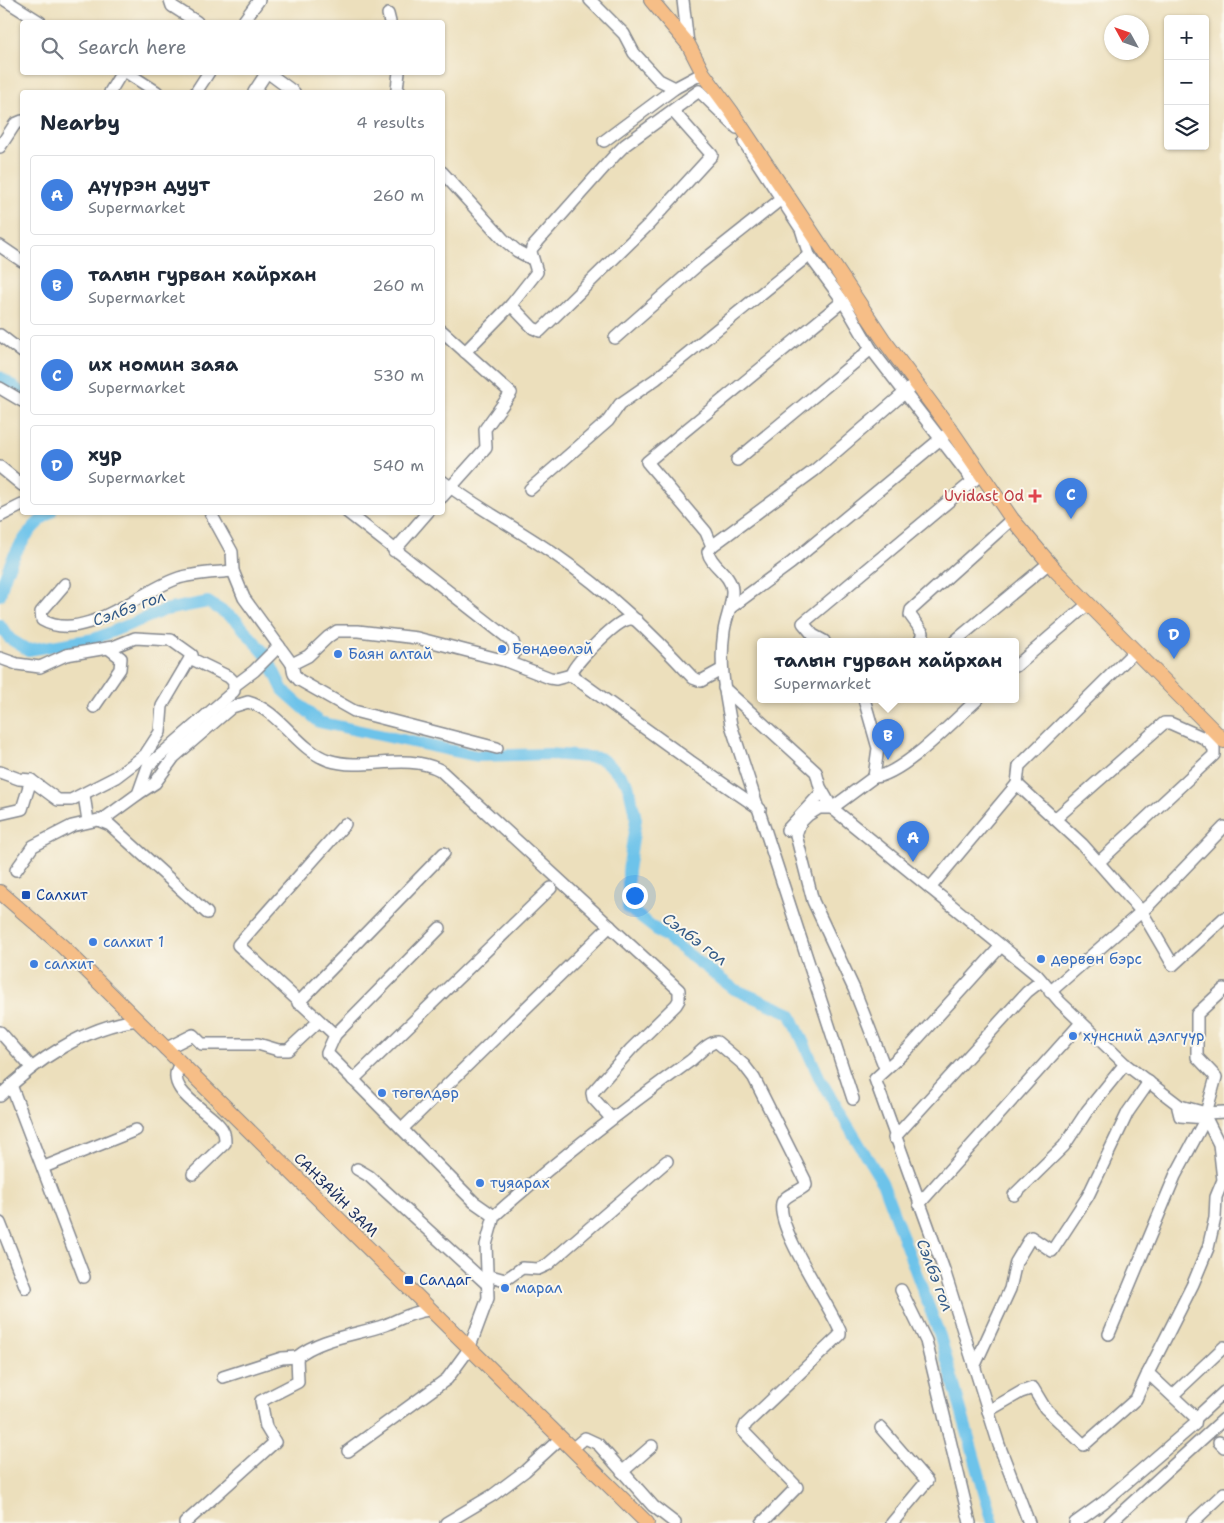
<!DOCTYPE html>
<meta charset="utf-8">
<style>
body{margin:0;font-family:"Shantell Sans",sans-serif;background:#f6f6f7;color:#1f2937}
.controls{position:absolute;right:15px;top:15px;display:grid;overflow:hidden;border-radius:5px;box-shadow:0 1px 4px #0004}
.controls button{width:45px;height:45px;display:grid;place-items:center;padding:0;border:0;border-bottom:1px solid #e0e1e3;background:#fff;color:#1f2937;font:25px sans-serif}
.compass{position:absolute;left:1104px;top:15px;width:45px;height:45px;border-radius:50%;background:#fff;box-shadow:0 1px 4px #0004;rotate:310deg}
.you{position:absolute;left:634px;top:895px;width:18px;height:18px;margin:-12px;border:4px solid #fff;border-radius:50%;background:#1a73e8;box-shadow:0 0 0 8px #1a73e833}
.badge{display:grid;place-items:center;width:32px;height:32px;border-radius:50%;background:#b5179e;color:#fff;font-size:16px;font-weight:700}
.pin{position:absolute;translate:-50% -41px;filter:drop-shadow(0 1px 2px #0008)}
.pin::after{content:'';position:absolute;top:26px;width:18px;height:15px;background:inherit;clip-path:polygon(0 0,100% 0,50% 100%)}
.popup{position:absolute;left:757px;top:638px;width:262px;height:65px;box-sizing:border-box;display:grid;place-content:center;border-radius:5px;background:#fff;filter:drop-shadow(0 1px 4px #0005);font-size:16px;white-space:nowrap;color:#747a83}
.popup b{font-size:19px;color:#1f2937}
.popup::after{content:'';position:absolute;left:50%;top:100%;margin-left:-10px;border:10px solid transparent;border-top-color:#fff}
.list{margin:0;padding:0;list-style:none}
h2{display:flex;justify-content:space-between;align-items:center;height:65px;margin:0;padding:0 20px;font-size:21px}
h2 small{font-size:16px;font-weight:400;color:#747a83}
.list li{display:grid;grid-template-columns:32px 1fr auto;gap:15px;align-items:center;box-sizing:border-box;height:80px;margin:0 10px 10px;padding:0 10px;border:1px solid #e0e1e3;border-radius:5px}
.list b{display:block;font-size:19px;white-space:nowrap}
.list p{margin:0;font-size:16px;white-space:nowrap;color:#747a83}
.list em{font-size:16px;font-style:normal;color:#747a83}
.icon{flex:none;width:28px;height:28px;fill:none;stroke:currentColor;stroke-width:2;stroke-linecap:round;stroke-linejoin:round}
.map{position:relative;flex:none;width:1224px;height:1523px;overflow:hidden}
.search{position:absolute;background:#fff;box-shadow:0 1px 4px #0004;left:20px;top:20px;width:425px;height:55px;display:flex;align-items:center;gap:12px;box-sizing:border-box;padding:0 18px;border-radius:5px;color:#747a83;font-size:19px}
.panel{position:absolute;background:#fff;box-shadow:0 1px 4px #0004;left:20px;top:90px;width:425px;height:425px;border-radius:5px}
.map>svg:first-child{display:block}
</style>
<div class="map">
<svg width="1224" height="1523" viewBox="0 0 1224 1523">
<rect width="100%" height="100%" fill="#fbf7ec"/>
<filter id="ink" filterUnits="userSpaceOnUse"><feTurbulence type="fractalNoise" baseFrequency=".02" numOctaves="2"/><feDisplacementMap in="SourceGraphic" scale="10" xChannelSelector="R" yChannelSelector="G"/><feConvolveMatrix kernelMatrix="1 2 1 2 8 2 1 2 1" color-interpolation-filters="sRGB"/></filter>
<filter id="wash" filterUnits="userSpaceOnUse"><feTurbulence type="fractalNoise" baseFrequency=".0096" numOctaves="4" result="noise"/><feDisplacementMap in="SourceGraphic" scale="20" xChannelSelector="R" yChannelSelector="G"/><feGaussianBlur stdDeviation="1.12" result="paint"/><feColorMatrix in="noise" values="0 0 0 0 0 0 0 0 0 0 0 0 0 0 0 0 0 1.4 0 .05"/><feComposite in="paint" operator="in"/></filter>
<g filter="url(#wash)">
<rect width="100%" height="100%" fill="#ecdfbc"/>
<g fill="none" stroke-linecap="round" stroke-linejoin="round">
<g stroke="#6dc3ea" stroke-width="12">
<path d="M0,377L22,393"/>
<path d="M0,595C6,565 25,529 51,512"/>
<path d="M0,625L10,639L28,650L94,639L165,610L208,602L236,620L266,655L283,690L319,722L477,756L548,754L600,758L613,768L628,784L636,819L628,871V908L734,989L790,1013L821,1081L882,1182L940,1336L993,1523"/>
</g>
</g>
</g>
<g filter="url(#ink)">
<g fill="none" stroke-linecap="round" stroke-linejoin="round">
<defs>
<g id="minor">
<path d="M5,0L40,22"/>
<path d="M170,0L172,6L197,22"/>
<path d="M590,0L624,34L634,53L659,80L675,88L703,73"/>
<path d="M683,0L688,44"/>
<path d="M388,14L390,22"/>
<path d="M243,22L259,0"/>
<path d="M126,72L157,92"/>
<path d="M267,72L294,92"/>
<path d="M399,72L397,89L400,92"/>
<path d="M110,92L122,72"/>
<path d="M196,92L209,72"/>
<path d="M254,92L267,72"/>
<path d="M673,111L712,155L648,225L540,331L533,328L511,305L537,272L531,252L532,248L615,155L625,145L699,91L737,128"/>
<path d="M604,141L675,88"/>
<path d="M744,142L801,229L809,255L843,301L871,349L973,481"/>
<path d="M0,147L15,124L22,121"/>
<path d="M442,172L503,239L517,251L532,259"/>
<path d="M0,246L22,261"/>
<path d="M843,301L647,462L706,532L712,546L708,552C711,566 731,574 732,590C733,604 726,617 724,631C719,666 725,691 731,725L853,1099"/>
<path d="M442,331L511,393L485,429L486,448L442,497"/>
<path d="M0,335L22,352"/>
<path d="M615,338L699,264L780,200"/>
<path d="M465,352L511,305"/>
<path d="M0,388L22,401"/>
<path d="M737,460L871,349"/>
<path d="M0,467L22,485"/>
<path d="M442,481C479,509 520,530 557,556C608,591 651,633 693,678L701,681L721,670"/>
<path d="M530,489L608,421L620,404L656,379L809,255"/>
<path d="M210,512L232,552L233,571L244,598L292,664L308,656L328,637L337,631H358L417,638L506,661L550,678L556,679L571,675L690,761L760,809"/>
<path d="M347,512L513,642C517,652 515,656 506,661"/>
<path d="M0,516L22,505"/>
<path d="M712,546L815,470L910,388"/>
<path d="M394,551L428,512"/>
<path d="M65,584L41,612L42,620C83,644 137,593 176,579C192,573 215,573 233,571"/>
<path d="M730,608L791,563L944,436"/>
<path d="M824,641L813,635L803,623L979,476"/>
<path d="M920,641L923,633L910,615L911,610L1012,519"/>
<path d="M955,641L1049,563"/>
<path d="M0,658L17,664L40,667L66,655L113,647L135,638L171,640L192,655L162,706L160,732L145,755L116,777L71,800H58L31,780L19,779L0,772"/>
<path d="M292,664L294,674L299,680L354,711L497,748"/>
<path d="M1016,666L1088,604"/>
<path d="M571,675C573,664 614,624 626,620C630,618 633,619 637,620"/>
<path d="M234,686L254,671L279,646"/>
<path d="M724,688L816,772L820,787L832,808L1037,975L1060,1002L1125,1064L1180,1106L1206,1113L1224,1112"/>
<path d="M864,699L878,748L874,777L832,808H819L808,815L800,823L796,835L813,901L854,989L885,1068"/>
<path d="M94,707L120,669L121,658L108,648"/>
<path d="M874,777C903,775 955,719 978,699"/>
<path d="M1017,784L1019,766L1135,651"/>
<path d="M138,794L155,783L174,757L232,707L248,702C279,710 298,750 328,760C365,772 404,752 440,770L679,990V1000L676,1005L631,1049L592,1093L593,1098L611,1118"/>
<path d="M84,795L88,821"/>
<path d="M0,814L22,809L31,780"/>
<path d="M1055,819L1164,723H1170L1204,738L1213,729"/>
<path d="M101,821L138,794L148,766L234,691V682L229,677L190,658"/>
<path d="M345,824L238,945L335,1035L327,1053L474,1202L494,1216L486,1245L488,1298L469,1349L447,1379L348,1451"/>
<path d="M787,830L822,792"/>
<path d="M1099,862L1214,755V748L1204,738"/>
<path d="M16,870L33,846L72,826L98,820L110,825L207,913"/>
<path d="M930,888L1017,784L1082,844L1142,912L1173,965L1224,918"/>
<path d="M1001,946L908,1049L875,1079L944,1270L999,1445L1029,1523"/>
<path d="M1050,992L1149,905L1224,827"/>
<path d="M298,1003L444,853"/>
<path d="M0,1032L32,1068"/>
<path d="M335,1035L440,928"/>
<path d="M165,1049L193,1035L202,1044H258L278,1050H288L319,1021"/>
<path d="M180,1064C161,1092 214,1112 223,1131C225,1134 225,1139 225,1143L193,1174"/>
<path d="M353,1080L551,888"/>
<path d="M11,1085L84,1277"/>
<path d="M0,1096C36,1060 85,1027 137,1020"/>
<path d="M402,1129L610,926"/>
<path d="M894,1138L1027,992L1041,981"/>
<path d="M44,1167L136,1130"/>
<path d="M357,1169L369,1176L488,1285"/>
<path d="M1014,1195L1064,1146L1087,1111L1125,1064"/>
<path d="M919,1204L1081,1023"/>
<path d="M494,1216C556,1161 622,1110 690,1061C698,1055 708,1042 717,1042L744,1065L754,1078L805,1180L806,1185C800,1192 785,1194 782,1203C776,1229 830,1305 840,1331V1335L746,1424L743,1431L797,1487L762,1523"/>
<path d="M0,1223L26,1288"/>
<path d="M487,1275L505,1280L522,1268L538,1269L547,1265L667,1161"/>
<path d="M901,1290L926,1341L970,1523"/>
<path d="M1109,1334L1175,1176L1206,1118L1180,1116L1178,1108L1180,1106"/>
<path d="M974,1367L1010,1289L1016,1262L1031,1237L1052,1251L1088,1196L1128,1112L1149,1082"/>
<path d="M223,1377L282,1358L297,1357"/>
<path d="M1173,1395L1224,1347"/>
<path d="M988,1411L1021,1392L1033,1388L1045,1408L1084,1445L1136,1399L1148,1373"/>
<path d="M1196,1418L1148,1373L1193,1284L1208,1248L1215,1218L1216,1197L1223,1180L1219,1144L1206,1118V1113L1216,1077L1197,1057V1014L1224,989"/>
<path d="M881,1428L927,1481L892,1523"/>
<path d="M1219,1442L1224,1447"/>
<path d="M572,1449L585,1438L598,1444L653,1506L675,1523"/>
<path d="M622,1472L652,1446"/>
<path d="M185,1523L275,1442L266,1427L261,1401L298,1382L297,1357C320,1338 356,1335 385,1325C401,1319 411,1312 429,1310"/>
<path d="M446,1523L493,1495L525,1471L561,1438"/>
<path d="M1075,1523L1104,1502L1195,1424L1196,1418L1224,1392"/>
<path d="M1110,1523L1224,1419"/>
<path d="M1192,1523L1224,1493"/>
</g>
<g id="major">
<path d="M651,0L688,44L703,73L731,111L883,339L951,430L1012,519L1056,571L1224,741"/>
<path d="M0,892L62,946L647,1523"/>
</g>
</defs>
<use href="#minor" stroke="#84878d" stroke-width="14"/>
<use href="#major" stroke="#84878d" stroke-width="16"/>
<use href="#minor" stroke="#fff" stroke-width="11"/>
<use href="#major" stroke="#f6be87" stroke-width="14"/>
</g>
</g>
<path fill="#e0444e" stroke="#fbf7ec" stroke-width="2" d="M1032.5 488.5h5v5h5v5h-5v5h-5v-5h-5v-5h5z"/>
<g fill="#3f7fe0" stroke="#fbf7ec" stroke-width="2">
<circle cx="502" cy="649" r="5"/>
<circle cx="338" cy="654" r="5"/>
<circle cx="93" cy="942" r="5"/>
<circle cx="1041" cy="959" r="5"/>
<circle cx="34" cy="964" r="5"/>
<circle cx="1073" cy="1036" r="5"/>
<circle cx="382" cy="1093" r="5"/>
<circle cx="480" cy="1183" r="5"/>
<circle cx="505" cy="1288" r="5"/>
</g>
<g fill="#1a4fb4" stroke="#fbf7ec" stroke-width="2">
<rect x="21" y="890" width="10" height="10" rx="2.5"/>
<rect x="404" y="1275" width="10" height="10" rx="2.5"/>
</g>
<g text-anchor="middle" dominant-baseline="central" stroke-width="4" stroke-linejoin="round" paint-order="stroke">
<g font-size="15" fill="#be3a42" stroke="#fbf7ec" text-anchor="end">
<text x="1024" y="496">Uvidast Od</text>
</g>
<g font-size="15" fill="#366cbe" stroke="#fbf7ec" text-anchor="start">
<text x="512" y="649">Бөндөөлэй</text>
<text x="348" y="654">Баян алтай</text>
<text x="103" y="942">салхит 1</text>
<text x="1051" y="959">дөрвөн бэрс</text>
<text x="44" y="964">салхит</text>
<text x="1083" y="1036">хүнсний дэлгүүр</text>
<text x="392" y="1093">төгөлдөр</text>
<text x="490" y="1183">туяарах</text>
<text x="515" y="1288">марал</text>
</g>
<g font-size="15" fill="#164399" stroke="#fbf7ec" text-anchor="start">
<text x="36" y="895">Салхит</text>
<text x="419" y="1280">Салдаг</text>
</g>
<g font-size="15" fill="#1b2f5e" stroke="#fbf7ec">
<text transform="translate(336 1195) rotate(45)">САНЗАЙН ЗАМ</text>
</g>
<g font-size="16" font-style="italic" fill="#345b88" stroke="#fbf7ec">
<text transform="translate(129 608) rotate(-20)">Сэлбэ гол</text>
<text transform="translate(695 939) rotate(37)">Сэлбэ гол</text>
<text transform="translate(935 1275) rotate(69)">Сэлбэ гол</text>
</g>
</g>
</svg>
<div class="controls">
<button>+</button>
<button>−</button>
<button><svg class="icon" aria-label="layers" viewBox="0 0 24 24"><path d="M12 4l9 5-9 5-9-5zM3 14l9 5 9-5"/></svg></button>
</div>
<svg class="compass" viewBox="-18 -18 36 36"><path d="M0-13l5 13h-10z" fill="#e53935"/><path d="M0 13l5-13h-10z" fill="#747a83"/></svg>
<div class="you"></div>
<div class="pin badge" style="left:913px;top:862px;background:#3f7fe0">A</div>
<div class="pin badge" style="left:888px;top:760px;background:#3f7fe0">B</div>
<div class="popup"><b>талын гурван хайрхан</b>Supermarket</div>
<div class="pin badge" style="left:1071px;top:519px;background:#3f7fe0">C</div>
<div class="pin badge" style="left:1174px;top:659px;background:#3f7fe0">D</div>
<div class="search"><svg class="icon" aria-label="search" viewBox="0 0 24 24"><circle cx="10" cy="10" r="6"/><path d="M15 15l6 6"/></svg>Search here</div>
<section class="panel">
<h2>Nearby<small>4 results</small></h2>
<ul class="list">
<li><span class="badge" style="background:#3f7fe0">A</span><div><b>дүүрэн дуут</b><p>Supermarket</p></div><em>260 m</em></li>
<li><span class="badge" style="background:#3f7fe0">B</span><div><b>талын гурван хайрхан</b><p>Supermarket</p></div><em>260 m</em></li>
<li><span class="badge" style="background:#3f7fe0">C</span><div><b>их номин заяа</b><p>Supermarket</p></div><em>530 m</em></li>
<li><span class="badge" style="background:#3f7fe0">D</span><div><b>хур</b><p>Supermarket</p></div><em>540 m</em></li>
</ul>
</section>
</div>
